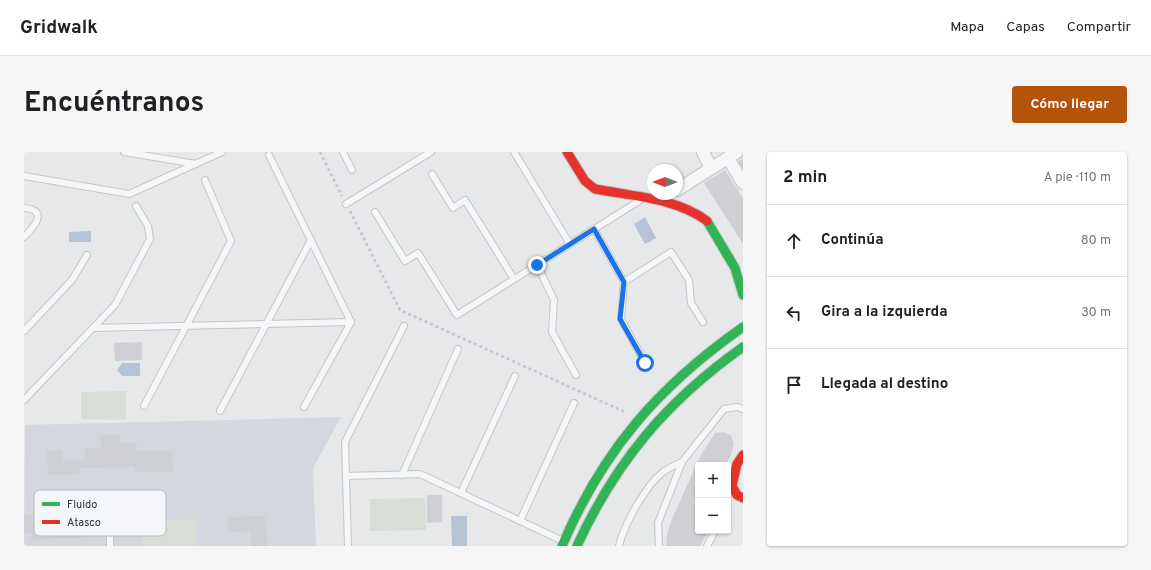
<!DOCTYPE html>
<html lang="es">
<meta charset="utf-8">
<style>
body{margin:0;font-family:Overpass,sans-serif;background:#f6f6f6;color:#202124}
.controls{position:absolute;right:12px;bottom:12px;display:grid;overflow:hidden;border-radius:4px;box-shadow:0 1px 3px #0004}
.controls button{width:36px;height:36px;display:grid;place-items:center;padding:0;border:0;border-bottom:1px solid #e0e0e0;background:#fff;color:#202124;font:20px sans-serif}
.compass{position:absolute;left:623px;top:12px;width:36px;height:36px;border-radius:50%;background:#fff;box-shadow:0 1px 3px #0004;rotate:270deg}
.stop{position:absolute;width:12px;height:12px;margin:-9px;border:3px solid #1a73e8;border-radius:50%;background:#fff}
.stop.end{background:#1a73e8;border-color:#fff;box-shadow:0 1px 4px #0008}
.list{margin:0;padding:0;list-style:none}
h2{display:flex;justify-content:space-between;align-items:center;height:52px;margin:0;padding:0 16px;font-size:17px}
h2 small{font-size:13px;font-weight:400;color:#757577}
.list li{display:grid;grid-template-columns:26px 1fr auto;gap:12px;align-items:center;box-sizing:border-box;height:72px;padding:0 16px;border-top:1px solid #e0e0e0}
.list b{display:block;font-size:15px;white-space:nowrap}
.list em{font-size:13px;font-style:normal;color:#757577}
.icon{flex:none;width:22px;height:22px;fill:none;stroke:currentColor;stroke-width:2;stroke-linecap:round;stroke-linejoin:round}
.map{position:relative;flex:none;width:719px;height:394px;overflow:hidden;border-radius:4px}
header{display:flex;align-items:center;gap:24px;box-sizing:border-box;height:56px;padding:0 20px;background:#fff;border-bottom:1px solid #e0e0e0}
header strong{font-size:19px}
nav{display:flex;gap:22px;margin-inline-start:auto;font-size:14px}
.intro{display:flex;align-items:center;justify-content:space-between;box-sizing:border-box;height:96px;padding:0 24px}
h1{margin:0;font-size:28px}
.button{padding:10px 18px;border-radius:4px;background:#b45309;color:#fff;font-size:14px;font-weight:700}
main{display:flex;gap:24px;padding:0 24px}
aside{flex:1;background:#fff;border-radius:4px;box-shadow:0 1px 3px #0004}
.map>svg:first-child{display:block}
</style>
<header>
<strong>Gridwalk</strong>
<nav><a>Mapa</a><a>Capas</a><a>Compartir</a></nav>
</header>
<div class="intro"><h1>Encuéntranos</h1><a class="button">Cómo llegar</a></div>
<main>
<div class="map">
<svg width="719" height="394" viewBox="0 0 719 394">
<rect width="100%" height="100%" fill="#e6e8ea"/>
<path fill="#d4d7dd" d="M317,265L289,316L292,394H0L1,273Z"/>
<g fill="#d6ded6">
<path d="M102,239V268L57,267V240Z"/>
<path d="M401,346L402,378L346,379V347Z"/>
<path d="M118,368H172V394H119Z"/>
</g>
<g fill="#b4c4d5">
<path d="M621,65L632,86L621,92L610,72Z"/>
<path d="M67,79V90H45V80Z"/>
<path d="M98,211H116V224H98L93,218Z"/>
<path d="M427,364H443V394H428Z"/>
</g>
<g fill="#ced0d3">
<path d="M719,6V17L714,10Z"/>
<path d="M701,18L719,46V92L680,31Z"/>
<path d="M118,190V208L91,209L90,191Z"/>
<path d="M699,280L707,283L710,292L707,303L701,313H674V379H684L676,394H642L643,382L648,367L676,305L691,281Z"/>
<path d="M96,282V291H112L113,299H148L149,320H111V315L55,316V322L24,323L23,298H39V309L61,308V296H77L76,283Z"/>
<path d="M403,343H418V370L403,371Z"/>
<path d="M62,361V380H58V386L7,388V381H0V363Z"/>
<path d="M241,364L243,394H227L226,379L205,380L204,365Z"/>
</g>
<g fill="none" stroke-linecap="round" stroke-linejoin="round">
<defs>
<g id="lane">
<path d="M100,0L172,12"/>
<path d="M319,0L328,18"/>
<path d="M490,0L546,92"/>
<path d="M245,3L327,170"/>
<path d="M408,22L429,56L441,48L490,127"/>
<path d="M0,24L105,42L198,0"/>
<path d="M322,52L407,0"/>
<path d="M0,56C26,58 9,76 0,85"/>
<path d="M351,60L381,109L394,101L433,163L615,49"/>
<path d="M570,77L600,130L597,167L621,211"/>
<path d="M513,113L530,148L528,180L552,223"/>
<path d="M600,130L647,100L665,128L667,151L679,170"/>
<path d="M69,176L327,170"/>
<path d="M0,179L48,128L63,103"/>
<path d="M0,248L91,153L126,87L124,74L112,54"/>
<path d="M120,254L207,89L181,28"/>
<path d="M280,255L327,170"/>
<path d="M196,259L287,88"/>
<path d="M378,323L434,197"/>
<path d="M322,324L396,322L539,389"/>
<path d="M437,341L491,224"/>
<path d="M496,369L550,251"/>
<path d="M86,371V394"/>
<path d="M324,394L321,290L380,174"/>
<path d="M595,394C600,373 621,334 639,320C644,316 652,313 658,310"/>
<path d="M635,394L634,371L658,310L700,257L713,255L719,257"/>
<path d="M683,394L691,379"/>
</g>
<g id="street">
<path d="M679,0L687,16"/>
<path d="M704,6L719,31"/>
<path d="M653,38L713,0"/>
</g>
<g id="fast">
<path d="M683,69L711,116L719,143"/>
<path d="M538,394C579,298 634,235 719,175"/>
<path d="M553,394C592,309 643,249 719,195"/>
</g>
<g id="jam">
<path d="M543,0L561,29L571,37C607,44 653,46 683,69"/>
<path d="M719,303L713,312L708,334L713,343L719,346"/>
</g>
</defs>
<use href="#lane" stroke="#c4c6c8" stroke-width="8"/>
<use href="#street" stroke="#c4c6c8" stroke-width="14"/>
<use href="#fast" stroke="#c4c6c8" stroke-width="11"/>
<use href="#jam" stroke="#c4c6c8" stroke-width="11"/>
<g stroke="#c5c6ca" stroke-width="2.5" stroke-dasharray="3 3" stroke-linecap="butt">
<path d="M296,0L318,44"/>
<path d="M326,59L376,158L601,260"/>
</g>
<use href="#lane" stroke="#f5f6f7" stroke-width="6"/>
<use href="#street" stroke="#f5f6f7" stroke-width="12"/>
<use href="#fast" stroke="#30b455" stroke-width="9"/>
<use href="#jam" stroke="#e5322d" stroke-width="9"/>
</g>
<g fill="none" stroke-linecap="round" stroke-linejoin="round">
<path stroke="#1a73e8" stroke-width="5" d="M513,113L570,77L600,130L596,167L621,211"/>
</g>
<rect x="10" y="338" width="132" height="46" rx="6" fill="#f4f6f9" stroke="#b8bcc3" stroke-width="1"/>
<rect x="18" y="350" width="18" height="4" fill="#30b455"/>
<rect x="18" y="368" width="18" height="4" fill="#e5322d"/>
<g font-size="11" fill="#2b3445">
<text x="43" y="356">Fluido</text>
<text x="43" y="374">Atasco</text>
</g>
</svg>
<div class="controls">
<button>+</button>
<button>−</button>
</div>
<svg class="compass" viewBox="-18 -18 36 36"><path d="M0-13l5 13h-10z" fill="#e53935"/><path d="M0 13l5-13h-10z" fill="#757577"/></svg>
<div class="stop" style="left:621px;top:211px"></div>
<div class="stop end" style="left:513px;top:113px"></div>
</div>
<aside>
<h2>2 min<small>A pie · 110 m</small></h2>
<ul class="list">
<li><svg class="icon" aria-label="ahead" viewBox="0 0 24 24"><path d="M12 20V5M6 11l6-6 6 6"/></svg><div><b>Continúa</b></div><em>80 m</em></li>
<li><svg class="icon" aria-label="left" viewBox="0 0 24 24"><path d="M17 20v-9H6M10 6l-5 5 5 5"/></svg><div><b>Gira a la izquierda</b></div><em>30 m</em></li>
<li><svg class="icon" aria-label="arrive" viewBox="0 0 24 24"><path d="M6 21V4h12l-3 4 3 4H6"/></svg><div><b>Llegada al destino</b></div></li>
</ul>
</aside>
</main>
